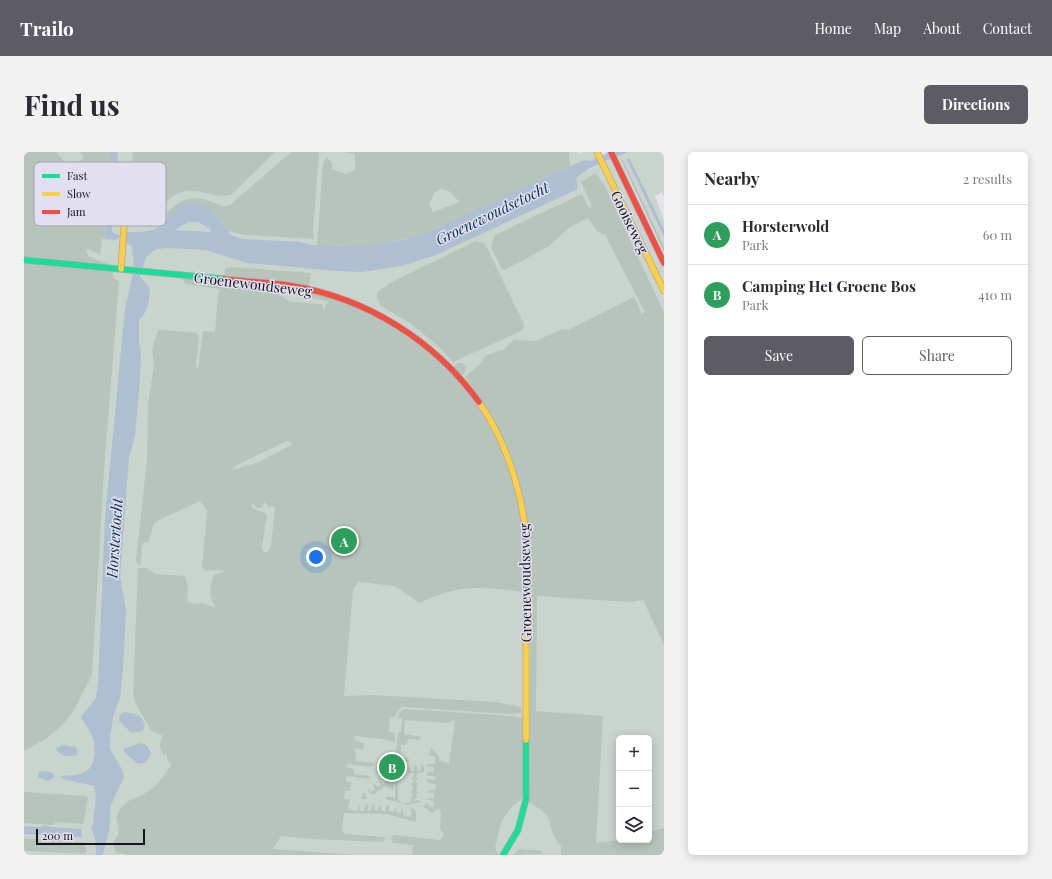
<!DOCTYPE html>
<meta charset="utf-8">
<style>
body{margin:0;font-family:"Playfair Display",serif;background:#f2f2f3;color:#2b2b33}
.controls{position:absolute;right:12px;bottom:12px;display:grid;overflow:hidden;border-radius:6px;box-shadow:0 2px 10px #0003}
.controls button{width:36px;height:36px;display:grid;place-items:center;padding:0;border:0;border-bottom:1px solid #e1e1e2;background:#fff;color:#2b2b33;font:20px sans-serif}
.scale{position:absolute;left:12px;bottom:10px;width:109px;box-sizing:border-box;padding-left:4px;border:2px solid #15141a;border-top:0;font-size:11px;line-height:14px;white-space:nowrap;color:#15141a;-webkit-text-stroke:3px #e1dff0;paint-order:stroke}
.you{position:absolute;left:292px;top:405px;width:14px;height:14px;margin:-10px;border:3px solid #fff;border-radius:50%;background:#1a73e8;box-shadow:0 0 0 6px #1a73e833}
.badge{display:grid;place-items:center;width:26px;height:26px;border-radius:50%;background:#5d5c64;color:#fff;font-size:13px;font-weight:700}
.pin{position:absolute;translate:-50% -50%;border:2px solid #fff;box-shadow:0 1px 4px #0006}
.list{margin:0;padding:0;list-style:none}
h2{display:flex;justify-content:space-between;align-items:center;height:52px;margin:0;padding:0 16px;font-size:17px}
h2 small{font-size:13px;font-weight:400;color:#7c7c81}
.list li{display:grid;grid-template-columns:26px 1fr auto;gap:12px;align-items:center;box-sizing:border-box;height:60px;padding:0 16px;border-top:1px solid #e1e1e2}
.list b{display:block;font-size:15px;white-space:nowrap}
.list p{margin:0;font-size:13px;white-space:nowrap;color:#7c7c81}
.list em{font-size:13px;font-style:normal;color:#7c7c81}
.actions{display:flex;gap:8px;padding:12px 16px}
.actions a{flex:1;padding:9px 0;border:1px solid #5d5c64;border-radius:6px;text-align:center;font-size:14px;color:#5d5c64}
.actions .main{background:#5d5c64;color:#fff}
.icon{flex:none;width:22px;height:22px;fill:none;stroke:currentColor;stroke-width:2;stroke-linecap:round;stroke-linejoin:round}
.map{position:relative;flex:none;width:640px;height:703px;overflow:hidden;border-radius:6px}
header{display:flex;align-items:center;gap:24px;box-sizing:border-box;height:56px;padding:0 20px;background:#5d5c64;color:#fff}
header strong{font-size:19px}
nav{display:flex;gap:22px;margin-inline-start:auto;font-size:14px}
.intro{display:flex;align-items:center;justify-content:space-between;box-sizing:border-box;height:96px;padding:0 24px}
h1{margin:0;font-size:28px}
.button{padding:10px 18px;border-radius:6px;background:#5d5c64;color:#fff;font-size:14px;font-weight:700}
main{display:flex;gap:24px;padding:0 24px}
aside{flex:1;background:#fff;border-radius:6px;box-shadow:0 2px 10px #0003}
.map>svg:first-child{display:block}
</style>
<header>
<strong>Trailo</strong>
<nav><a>Home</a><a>Map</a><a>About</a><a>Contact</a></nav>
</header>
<div class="intro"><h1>Find us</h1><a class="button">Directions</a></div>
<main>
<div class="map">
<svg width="640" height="703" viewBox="0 0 640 703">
<rect width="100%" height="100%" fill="#e4e3ec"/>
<g fill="#c9d4cd" fill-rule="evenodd">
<path d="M0,0H554L557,2L558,0H570L573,6L567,9L561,8L560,20L576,12L640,146V160L581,34L572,21L640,192V692L596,703H334L249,697L252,692L94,678L92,686L99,703H103H79L85,680L67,676L71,687L72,703H0V699L60,702L63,700L60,690L0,686V682L58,685L59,678L28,675L24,673L16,675L0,674ZM595,586H625V688H595Z"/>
<path d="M604,0H640V45L638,40L631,44L640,68V77L606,7L603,8L640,85V94L599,8L597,9L640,104L593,5Z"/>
<path d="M587,7L640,116V133L581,10Z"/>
</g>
<g fill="#b6c4bb" fill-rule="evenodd">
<path d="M0,0H32L46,16L60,5L56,0H85L86,2L81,87H78L76,103L64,97L62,98L65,105L89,114L0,107Z"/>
<path d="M109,0H251L208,42C192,49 175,33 155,41C131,51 138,75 102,71Z"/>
<path d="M267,0H295L289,81L290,87L221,83L204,79L187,58L143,67L138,73L135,71C148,51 165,40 188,50C195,52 199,56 206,53Z"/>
<path d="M320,0H545L546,14L428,70L395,83L364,91L333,94L293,93L299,11L303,5L308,11V17L322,22L331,18V2ZM417,37L425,39L436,50L409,60L405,53L410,41Z"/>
<path d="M597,8H599L640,94V101Z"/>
<path d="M572,21L581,34L640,160V493L619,448L604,450L513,444L512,559L579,564L572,691L595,688H625V680L640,676V703H537V694C521,678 534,663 505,651L507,398C501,333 481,277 441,225L457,211L461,204L480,197L490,188L512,189L538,177L544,178L610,145L618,162L621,160L581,83L574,80L564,66L546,75L524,95L480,118L477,116L467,95L471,83L558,42L564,55L568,56L567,52L557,30Z"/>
<path d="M452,89L460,91L463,96L500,172L499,178L429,210L413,193L386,171L357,154L353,146V140L368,130Z"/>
<path d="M0,110L89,118V125L95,130L80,319L68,523L49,560L37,574L23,586L0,599Z"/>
<path d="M208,115L287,121L285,135L203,126L200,121L202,116Z"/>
<path d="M162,126C207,132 253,132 297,142C307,145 316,149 325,153C343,160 360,167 377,177C437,214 486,286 496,356C501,384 500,412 500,440C458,435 436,431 396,451L370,434L335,430L329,437L320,544L349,543L473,550L497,555L498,561L485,562L379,555L375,557L371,565H366L365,580L371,581V590L358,587L331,584L330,589L333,588L334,590L340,591L339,598L331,596L332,609L350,611L349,615L323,612V615L329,617L330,622L346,624L345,627L322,624L323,630H327L326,639H321L320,647H326L324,657L334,659V652H335L336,659H340L342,652L344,653L343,659L347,658L348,653L351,652L350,658L354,659L355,654L357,653V659H361L363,653L365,654V659L370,660L371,656H373L372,660L376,661L379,658V663L385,665L388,662L387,656L390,657L392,661V670L363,662L320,661L318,678L320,682L361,685L359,690L287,687L257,684L249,697L334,703H103L92,701L89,690C95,683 96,675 92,667C100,644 109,650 126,638C135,632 142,621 148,612L143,609V603L139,602C135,594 135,592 139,584L126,578C122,566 112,556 109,544L114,416H122L132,422L161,424L164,436L163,450L170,452L179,451L189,455L191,454C184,444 186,435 190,423L201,419L197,418L182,419L178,416L183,359L176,349L137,367L130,372L125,389L118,392L117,412L114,413L112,408L123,308L124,252L130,213L128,198L134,178C148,178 160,180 173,181L175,184L172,214L174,216L179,179L191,180L194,144L196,137L162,132L158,127ZM255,136H260L261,140L265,142L304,149L305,151L301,153V158L298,155V152L267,150L255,143ZM263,289L269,292L235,310L208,318L213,313ZM241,350L245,356L248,354L251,356L247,394L243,400H240L238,396L243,362L228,356V351L233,356H237Z"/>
<circle cx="436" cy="217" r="6"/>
<path d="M380,557L489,564L499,566V643L497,648L488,654L477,670L471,696L475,703H388L389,693L369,691L367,685L371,683L416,688L420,683L416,676L417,659L413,657L408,661L400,655L402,651L409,656L411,650L402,647L410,646V641L403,640L411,638L412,632L403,631V627L411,628L412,625L402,623L403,620H410V615L402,614L403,612H411V605L405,603L407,596L415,604V609L425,611L431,568L423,571L381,568L380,582L397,585L396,588L385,587L382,593H377V605L384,606L385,608L384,610H373L371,608L374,581L377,580L378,566H374L375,561Z"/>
<path d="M397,611L400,615V620L393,621L392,625L394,627L392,628V631H394L392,639L395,640L392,642L393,646H391L389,650L395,648L397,650L381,653L380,651L387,650L388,647L386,646L389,644L387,640L390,635L387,633L390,628L387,626L390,624V621L384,622V615H386L387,620L390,618L391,613H393V619L397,618Z"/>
<path d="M370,612H380L382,616L375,615L374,648L378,651L361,647L363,644L371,646V631L369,638L361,634L349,643L343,638L340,641L343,645L342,647H338V642L345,637L347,640L351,637L349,633L350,632L354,635L357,633L354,628L355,627L359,632L362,629L358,624L359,622L366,629L372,625Z"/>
<path d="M0,640L61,644L64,646L59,672L32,670L29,673L0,671Z"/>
<path d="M0,686L60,690L63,700L60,702L0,699Z"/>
<path d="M495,697L518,699V702L489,703Z"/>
</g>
<g fill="#aebfd2" fill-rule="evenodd">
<path d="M86,0H94L88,80L96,84L92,88L81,87Z"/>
<path d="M585,0H604C586,8 567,13 552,26L554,35L552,38L412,103L378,114L338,120L313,119L223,111L182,98L143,96L132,97L122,105L116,125L126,136C125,149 125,159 115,168V189L117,199L116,226L111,284L105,306L96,424L102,458L99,517L96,546L89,565L86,588V597L99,619L100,625L87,653L85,680L79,703H72L71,687L67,675L69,672L72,644L70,634L38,627L37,624C45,623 53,624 59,621C73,615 72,596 68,584C65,577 60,571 57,565L72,546L74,531L81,366L101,157L110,117L108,94L101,90L102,80C141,81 132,75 158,52L174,51L187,58L207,83L218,87L276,90L288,93L333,94L379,88L414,76L546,14L561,8L567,9ZM164,70H174L186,77L187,80L151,78Z"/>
<path d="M604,6L606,7L640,77V85L603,8Z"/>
<path d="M100,560C111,562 116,562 121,572L119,579L107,581L95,568L96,563Z"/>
<path d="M117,591L124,594L127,602L122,610L114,612L101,601L99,597Z"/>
<path d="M38,593L52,595L54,603C46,605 36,605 32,597Z"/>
<path d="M22,619L29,621L31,625L23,629L14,625L15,620Z"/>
<path d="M21,673L28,675L58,677V685L0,682V674L16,675Z"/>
</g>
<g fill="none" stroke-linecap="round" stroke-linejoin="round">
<defs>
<g id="fast">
<path d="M0,108L200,127"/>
<path d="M479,703L494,678L502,647V588"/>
</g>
<g id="slow">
<path d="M573,0L640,139"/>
<path d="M97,117L100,75"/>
<path d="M455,250C482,289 496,334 502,381V588"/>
</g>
<g id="jam">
<path d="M587,0L640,111"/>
<path d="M200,127C223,130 245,130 268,134C343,146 411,189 455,250"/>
</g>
</defs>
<use href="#fast" stroke="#a9a9af" stroke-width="7"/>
<use href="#slow" stroke="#a9a9af" stroke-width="7"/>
<use href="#jam" stroke="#a9a9af" stroke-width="7"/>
<use href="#fast" stroke="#16e098" stroke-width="5.5"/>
<use href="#slow" stroke="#ffcf43" stroke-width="5.5"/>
<use href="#jam" stroke="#f24e42" stroke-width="5.5"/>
</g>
<g text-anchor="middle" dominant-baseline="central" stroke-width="3" stroke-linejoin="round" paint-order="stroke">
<g font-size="14" fill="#15141a" stroke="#e1dff0">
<text transform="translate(606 70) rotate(64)">Gooiseweg</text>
<text transform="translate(229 132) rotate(7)">Groenewoudseweg</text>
<text transform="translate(501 431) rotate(-91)">Groenewoudseweg</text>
</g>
<g font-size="15" font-style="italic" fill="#093253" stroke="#e1dff0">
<text transform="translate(468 61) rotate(-26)">Groenewoudsetocht</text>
<text transform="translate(90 386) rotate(-86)">Horstertocht</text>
</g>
</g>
<rect x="10" y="10" width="132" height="64" rx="6" fill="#e1dff0" stroke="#a4a2b0" stroke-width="1"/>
<rect x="18" y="22" width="18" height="4" fill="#16e098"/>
<rect x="18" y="40" width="18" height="4" fill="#ffcf43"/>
<rect x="18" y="58" width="18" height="4" fill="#f24e42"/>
<g font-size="11" fill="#15141a">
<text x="43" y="28">Fast</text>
<text x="43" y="46">Slow</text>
<text x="43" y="64">Jam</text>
</g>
</svg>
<div class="controls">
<button>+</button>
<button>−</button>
<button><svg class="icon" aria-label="layers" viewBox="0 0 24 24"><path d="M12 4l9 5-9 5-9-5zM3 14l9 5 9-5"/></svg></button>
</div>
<div class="scale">200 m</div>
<div class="you"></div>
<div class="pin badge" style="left:320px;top:389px;background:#2e9e5b">A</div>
<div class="pin badge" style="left:368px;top:615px;background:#2e9e5b">B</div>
</div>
<aside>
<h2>Nearby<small>2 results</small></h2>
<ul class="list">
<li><span class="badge" style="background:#2e9e5b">A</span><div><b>Horsterwold</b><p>Park</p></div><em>60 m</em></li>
<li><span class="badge" style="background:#2e9e5b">B</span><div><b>Camping Het Groene Bos</b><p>Park</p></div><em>410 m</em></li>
</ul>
<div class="actions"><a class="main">Save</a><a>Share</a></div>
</aside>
</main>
